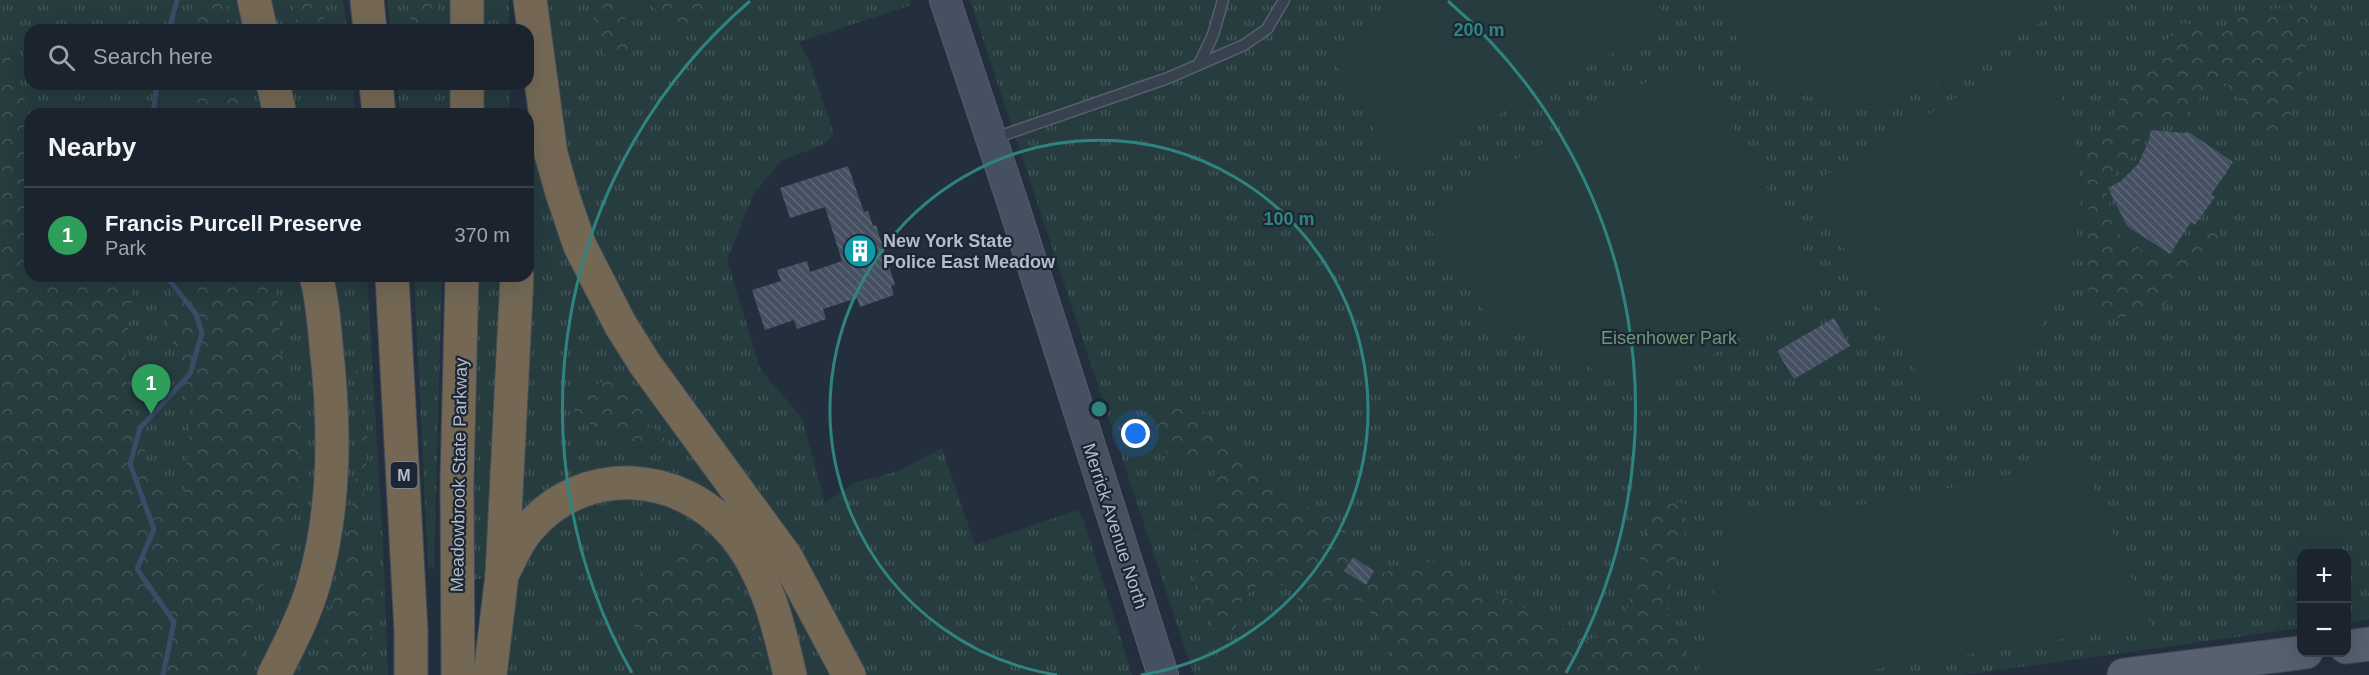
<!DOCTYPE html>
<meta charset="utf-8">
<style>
body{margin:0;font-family:Arial,sans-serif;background:#242b36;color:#f1f3f6}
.controls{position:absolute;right:18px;bottom:18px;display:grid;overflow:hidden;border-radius:12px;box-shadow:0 6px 24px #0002}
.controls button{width:54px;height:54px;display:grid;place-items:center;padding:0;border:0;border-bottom:2px solid #39404a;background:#1b232e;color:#f1f3f6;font:30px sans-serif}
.you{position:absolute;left:1136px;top:434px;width:21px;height:21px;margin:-15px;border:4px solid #fff;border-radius:50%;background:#1a73e8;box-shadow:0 0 0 9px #1a73e833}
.badge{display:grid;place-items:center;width:39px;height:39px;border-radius:50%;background:#bca0f2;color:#fff;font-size:20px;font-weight:700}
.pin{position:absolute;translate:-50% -50px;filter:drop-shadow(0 2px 3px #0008)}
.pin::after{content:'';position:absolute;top:32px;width:21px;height:18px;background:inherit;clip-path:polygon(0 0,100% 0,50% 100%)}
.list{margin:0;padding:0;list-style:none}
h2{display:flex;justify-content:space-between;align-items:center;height:78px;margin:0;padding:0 24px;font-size:26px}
h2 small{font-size:20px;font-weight:400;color:#a0a4aa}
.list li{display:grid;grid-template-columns:39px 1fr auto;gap:18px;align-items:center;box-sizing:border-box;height:96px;padding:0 24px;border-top:2px solid #39404a}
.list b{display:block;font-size:22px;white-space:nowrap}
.list p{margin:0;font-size:20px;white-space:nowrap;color:#a0a4aa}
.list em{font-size:20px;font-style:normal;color:#a0a4aa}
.icon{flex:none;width:33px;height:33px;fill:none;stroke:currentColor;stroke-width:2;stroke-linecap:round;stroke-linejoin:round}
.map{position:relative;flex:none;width:2369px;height:675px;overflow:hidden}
.search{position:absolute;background:#1b232e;box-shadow:0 6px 24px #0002;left:24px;top:24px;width:510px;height:66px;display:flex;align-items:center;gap:15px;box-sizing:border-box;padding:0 21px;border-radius:18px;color:#a0a4aa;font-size:22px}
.panel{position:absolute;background:#1b232e;box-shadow:0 6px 24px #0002;left:24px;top:108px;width:510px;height:174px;border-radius:18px}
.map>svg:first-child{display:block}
</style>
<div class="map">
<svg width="2369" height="675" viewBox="0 0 2369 675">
<defs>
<pattern id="grass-tufts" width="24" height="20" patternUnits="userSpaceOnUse" patternTransform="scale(1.5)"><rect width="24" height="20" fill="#263c3f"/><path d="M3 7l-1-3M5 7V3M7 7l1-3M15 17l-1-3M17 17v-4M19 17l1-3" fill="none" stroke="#435659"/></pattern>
<pattern id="forest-crowns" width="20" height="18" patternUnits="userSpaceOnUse" patternTransform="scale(1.5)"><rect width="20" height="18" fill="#263c3f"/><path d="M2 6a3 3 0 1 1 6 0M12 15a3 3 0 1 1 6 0" fill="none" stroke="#435659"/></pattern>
<pattern id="building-back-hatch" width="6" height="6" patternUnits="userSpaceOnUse" patternTransform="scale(1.5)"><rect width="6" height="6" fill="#455162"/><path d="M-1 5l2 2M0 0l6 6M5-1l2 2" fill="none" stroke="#5d6877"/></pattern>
</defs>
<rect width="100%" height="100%" fill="#242f3e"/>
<g fill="url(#grass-tufts)">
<path d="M0,0H242L249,30H30V84H262L269,114H30V276H305L317,359L316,512L301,584L263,675H0Z"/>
<path d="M269,0H343L347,30H276Z"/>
<path d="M387,0H451V30H391Z"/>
<rect x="480" y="0" width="29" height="30"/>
<path d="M546,0H588L604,54L629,53L623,0H648L656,10L703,18V0H909L911,5L799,42L809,60L834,135L824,144L781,161L754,193L727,259L760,369L802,418L825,503L856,482L899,471L942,448L975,545L1078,510L1084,521L1132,675H863L643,340L603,264L572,190Z"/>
<path d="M970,0H2369V619L2347,622L2346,554H2302L2301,628L1963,675H1194Z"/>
<path d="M289,84H353L355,114H296Z"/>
<path d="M397,84H451V114H400Z"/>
<path d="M480,84H510V114H479Z"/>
<path d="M541,145L721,488L716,496L676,474L638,467L526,511L518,508L528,276L531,147Z"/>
<path d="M330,276H367L383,544L388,675H282L326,570Z"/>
<path d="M414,276H442L434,567H428Z"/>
<path d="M478,276H505L502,377L485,579H474Z"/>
<path d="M635,491L715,527L754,589L779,675H499L519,564L552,520L592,497Z"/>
<path d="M779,585L793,588L839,675H800Z"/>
</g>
<g fill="url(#forest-crowns)">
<path d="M189,0H225L231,30H194Z"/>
<path d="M292,0H324L323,30H298Z"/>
<path d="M413,0H437V30H409Z"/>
<path d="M588,0H623L629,53L604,54Z"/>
<path d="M648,0H703V18L679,36Z"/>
<path d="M2300,0H2305L2313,11L2295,106L2280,140L2259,139L2241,101L2226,83L2200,98L2180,123H2147L2136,152L2110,179L2104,187L2121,236L2154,258L2186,243L2204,229H2218L2222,241L2159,310L2113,319L2090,309L2086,256L2090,220L2083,161L2094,140L2114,116L2122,92L2142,74L2159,69V51L2179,23L2206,25L2224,33L2242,14L2286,7Z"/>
<path d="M0,33C14,71 37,115 30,156C29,162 25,168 23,173L30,185V276H123L133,287L124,371L149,468L184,495L191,416L168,323L176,276H276L281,353L299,430L300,501L260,593L242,666L235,675H0Z"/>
<path d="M185,84H244L252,114H179Z"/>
<path d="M421,84H435L434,114H422Z"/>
<path d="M360,365L368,441L361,522V548L378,576L376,620L360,675H312L325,638L346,542L361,446L354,376Z"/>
<path d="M606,381L621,385L640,401L650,426L664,436L668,449L639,448L576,417L571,401L591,387Z"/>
<path d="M1174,395L1196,403L1229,443L1284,495L1344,525L1351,551L1384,573L1420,556L1489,589L1587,641L1614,630L1627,609L1651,516L1667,500L1686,504V531L1673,568L1667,613L1686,636L1684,673L1682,675H1395V661L1380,641L1374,619L1364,602L1343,599L1303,605L1285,585L1256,586L1242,600L1235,631L1223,636L1213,633L1211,615L1195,588L1198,498L1220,492L1212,462L1169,458L1152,426Z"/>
<path d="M690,539L730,563L757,627L766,675H669L627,616L636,576Z"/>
</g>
<g fill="#263c3f">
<path d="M1393,0H1655L1662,12L1659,28L1397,170L1335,63C1359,47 1386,30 1393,0Z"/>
<path d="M1712,0H2042L2051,16L1928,90L1887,104L1840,106L1790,89L1754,63Z"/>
<path d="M2083,0H2136L2097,23Z"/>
<path d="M2035,51C2044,68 2056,85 2063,103C2069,120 2074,139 2077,156C2094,233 2052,334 1993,384C1979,396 1959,406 1943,416L1813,196L1816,181Z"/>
<path d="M1680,62L1696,67L1825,285L1644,397L1515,327L1497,330L1421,215Z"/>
<path d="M2077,445L2151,625L1852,673L1826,675H1698L1729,514L1837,509L1999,479Z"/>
<path d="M2335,518L2341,553H2302L2298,523Z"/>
</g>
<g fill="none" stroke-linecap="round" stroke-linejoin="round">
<g stroke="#394c67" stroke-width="5">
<path d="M169,30L177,0"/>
<path d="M153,114L157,84"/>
<path d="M163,675L174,622L137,569L154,529L130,464L140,428L190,374L202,333L196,314L166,276"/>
</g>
</g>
<g fill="url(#building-back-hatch)">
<path d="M2151,130L2185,133L2187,131L2233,162L2211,195L2215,197L2195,225L2191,222L2170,254L2127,226L2108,188L2121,181L2138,164L2148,143Z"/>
<path d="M848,166L864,212L868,211L873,226L876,225L895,285L891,286L894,295L860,307L857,298L823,309L826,319L797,329L794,320L765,330L752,290L781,281L777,270L807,261L810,272L842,261L825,207L790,218L780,188Z"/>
<path d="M1834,318L1850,346L1794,379L1777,351Z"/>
<path d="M1353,557L1374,571L1366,585L1344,571Z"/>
</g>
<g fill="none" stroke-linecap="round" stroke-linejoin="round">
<defs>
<g id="service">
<path d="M1199,64L1213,35L1223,0"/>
<path d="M992,139L1168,78L1244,45L1267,29L1284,0"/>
</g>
<path id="secondary" d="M945,0L1013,204L1163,675"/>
<g id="primary">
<path d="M2346,647L2369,644"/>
<path d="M2124,675L2306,652"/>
</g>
<g id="motorway">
<path d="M254,0L261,30"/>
<path d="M367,0L370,30"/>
<path d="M530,0L551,154L562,193L580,246L620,324L645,364L786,557L849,675"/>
<path d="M467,30V0"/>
<path d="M273,84L280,114"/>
<path d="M376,84L379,114"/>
<path d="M467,114V84"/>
<path d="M392,276L411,631V675"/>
<path d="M502,575C510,560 517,541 529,528C584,464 679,470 733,533C766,572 779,626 790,675"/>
<path d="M274,675C289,645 305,615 314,583C336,505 335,424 326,344C324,321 322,298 316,276"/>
<path d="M458,675L457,481L462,276"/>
<path d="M490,675L502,575L517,276"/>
</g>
</defs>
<use href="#service" stroke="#565f6c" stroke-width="13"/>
<use href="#secondary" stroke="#565f6c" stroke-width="32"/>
<use href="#primary" stroke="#414a57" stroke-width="35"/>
<use href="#motorway" stroke="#434c59" stroke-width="35"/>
<use href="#service" stroke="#38414e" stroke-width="10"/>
<use href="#secondary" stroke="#465061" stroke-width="30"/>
<use href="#primary" stroke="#56606e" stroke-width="33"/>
<use href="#motorway" stroke="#746855" stroke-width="33"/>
</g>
<g fill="none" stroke="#308480" stroke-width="3">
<path d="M1057 675A269 269 0 1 1 1141 675"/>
<path d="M632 673A537 537 0 0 1 750 1M1448 1A537 537 0 0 1 1566 673"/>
</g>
<defs>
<symbol id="building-disc" viewBox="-11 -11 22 22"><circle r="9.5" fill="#0f9aa8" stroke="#1d2633"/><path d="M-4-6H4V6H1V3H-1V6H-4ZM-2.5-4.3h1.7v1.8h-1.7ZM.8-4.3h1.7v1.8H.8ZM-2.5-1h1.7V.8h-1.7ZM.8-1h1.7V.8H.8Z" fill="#fff"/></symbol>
</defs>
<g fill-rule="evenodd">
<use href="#building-disc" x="841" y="232" width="38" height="38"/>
</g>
<g text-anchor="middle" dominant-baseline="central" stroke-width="4.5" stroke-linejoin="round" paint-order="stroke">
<rect fill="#1d2633" stroke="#878f9c" stroke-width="1.5" x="390.5" y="462" width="27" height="26" rx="4.5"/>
<g font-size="16" font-weight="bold" fill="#b4bcc9">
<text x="404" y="475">M</text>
</g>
<g font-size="18" font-weight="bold" fill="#b4bcc9" stroke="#1d2633" text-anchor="start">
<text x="883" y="241">New York State<tspan x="883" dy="21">Police East Meadow</tspan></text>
</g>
<g font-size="18" fill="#6b9a76" stroke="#1d2633">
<text x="1669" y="338">Eisenhower Park</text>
</g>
<g font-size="18" fill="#b4bcc9" stroke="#1d2633">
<text transform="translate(459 475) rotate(-89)">Meadowbrook State Parkway</text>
<text transform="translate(1115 526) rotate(72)">Merrick Avenue North</text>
</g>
</g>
<circle cx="1099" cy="409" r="9" fill="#308480" stroke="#1d2633" stroke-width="3"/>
<g font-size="18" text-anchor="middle" font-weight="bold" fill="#308480" stroke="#1d2633" stroke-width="4.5" stroke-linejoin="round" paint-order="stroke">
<text x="1479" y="36">200 m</text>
<text x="1289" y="225">100 m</text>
</g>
</svg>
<div class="controls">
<button>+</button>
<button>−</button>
</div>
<div class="you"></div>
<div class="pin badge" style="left:151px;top:414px;background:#2e9e5b">1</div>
<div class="search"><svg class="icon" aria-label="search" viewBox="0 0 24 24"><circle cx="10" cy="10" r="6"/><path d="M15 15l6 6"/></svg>Search here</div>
<section class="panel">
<h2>Nearby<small></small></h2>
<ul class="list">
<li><span class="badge" style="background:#2e9e5b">1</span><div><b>Francis Purcell Preserve</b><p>Park</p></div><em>370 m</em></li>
</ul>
</section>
</div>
